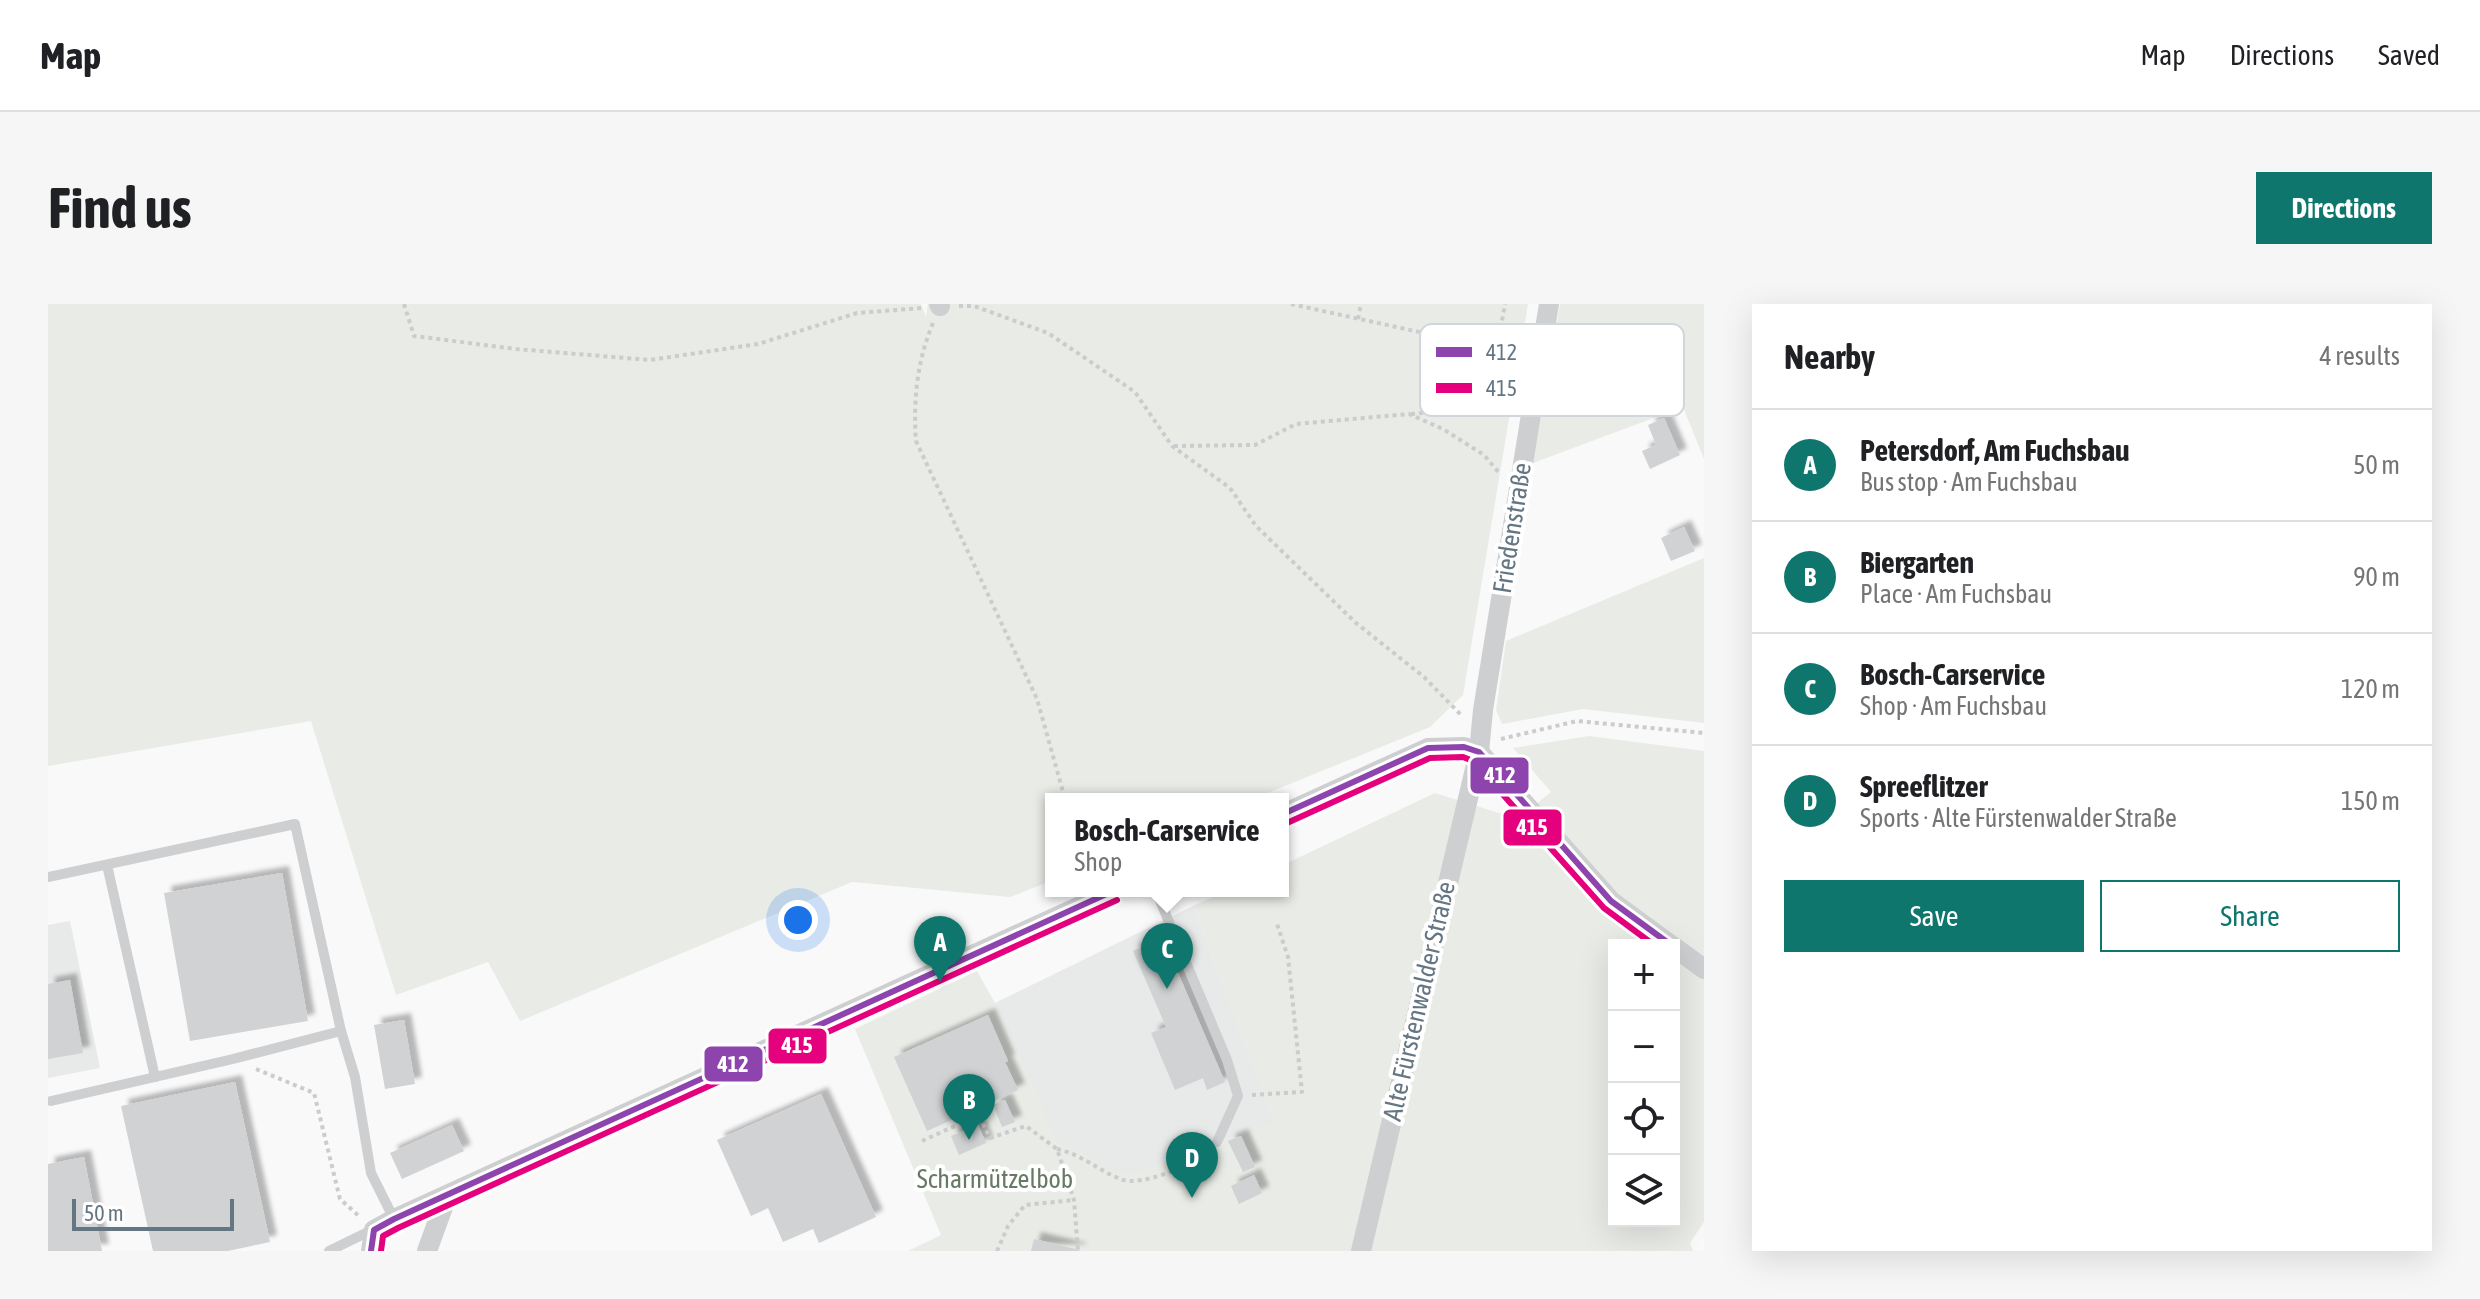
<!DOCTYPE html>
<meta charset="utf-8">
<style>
body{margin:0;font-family:"Asap Condensed",sans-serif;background:#f6f6f6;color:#202124}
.controls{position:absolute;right:24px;bottom:24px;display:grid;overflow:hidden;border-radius:0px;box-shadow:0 8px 32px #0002}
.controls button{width:72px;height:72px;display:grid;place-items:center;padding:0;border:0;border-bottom:2px solid #e0e0e0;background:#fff;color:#202124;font:40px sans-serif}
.scale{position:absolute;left:24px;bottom:20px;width:162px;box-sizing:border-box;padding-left:8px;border:4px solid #657683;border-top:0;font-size:22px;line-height:28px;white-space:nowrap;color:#657683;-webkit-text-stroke:6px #fff;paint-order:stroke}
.you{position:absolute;left:750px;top:616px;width:28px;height:28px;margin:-20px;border:6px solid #fff;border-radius:50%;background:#1a73e8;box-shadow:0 0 0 12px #1a73e833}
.badge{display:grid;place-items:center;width:52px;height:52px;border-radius:50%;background:#0f766e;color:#fff;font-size:26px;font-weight:700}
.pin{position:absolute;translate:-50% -66px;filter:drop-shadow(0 2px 4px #0008)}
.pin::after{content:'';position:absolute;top:42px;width:28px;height:24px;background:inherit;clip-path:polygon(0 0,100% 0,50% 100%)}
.popup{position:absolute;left:997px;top:489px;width:244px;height:104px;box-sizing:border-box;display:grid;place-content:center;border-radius:0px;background:#fff;filter:drop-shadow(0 2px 6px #0005);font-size:26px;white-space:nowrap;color:#757577}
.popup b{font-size:30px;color:#202124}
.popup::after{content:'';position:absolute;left:50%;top:100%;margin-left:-16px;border:16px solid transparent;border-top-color:#fff}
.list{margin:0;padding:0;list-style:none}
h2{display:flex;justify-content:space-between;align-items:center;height:104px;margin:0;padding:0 32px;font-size:34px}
h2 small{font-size:26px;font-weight:400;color:#757577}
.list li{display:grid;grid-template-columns:52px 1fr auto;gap:24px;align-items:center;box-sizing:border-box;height:112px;padding:0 32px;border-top:2px solid #e0e0e0}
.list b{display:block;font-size:30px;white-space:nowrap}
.list p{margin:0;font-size:26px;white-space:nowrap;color:#757577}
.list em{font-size:26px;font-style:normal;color:#757577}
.actions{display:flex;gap:16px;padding:24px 32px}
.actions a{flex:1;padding:18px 0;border:2px solid #0f766e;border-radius:0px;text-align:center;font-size:28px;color:#0f766e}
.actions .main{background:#0f766e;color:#fff}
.icon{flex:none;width:44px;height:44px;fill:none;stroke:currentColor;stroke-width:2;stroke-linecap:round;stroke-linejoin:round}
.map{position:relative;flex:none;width:1656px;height:947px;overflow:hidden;border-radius:0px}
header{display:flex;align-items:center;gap:48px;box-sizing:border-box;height:112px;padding:0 40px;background:#fff;border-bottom:2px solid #e0e0e0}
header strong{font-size:38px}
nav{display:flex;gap:44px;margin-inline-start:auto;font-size:28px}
.intro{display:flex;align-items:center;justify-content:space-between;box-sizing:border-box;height:192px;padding:0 48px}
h1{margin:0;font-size:56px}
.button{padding:20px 36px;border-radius:0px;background:#0f766e;color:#fff;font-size:28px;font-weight:700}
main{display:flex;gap:48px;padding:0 48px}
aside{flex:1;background:#fff;border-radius:0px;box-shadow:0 8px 32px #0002}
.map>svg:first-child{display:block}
</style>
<header>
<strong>Map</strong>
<nav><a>Map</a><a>Directions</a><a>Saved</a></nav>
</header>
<div class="intro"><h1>Find us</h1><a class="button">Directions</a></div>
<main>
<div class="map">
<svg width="1656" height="947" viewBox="0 0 1656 947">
<defs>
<filter id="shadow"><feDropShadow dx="7" dy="-7" stdDeviation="2" flood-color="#0004"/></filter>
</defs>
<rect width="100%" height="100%" fill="#f9f9f9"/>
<g fill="#e8e9e9">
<path d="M1145,602L1264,921L1057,947L947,699Z"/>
<path d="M22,617L52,764L0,774V621Z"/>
</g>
<g fill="#e8ebe6" fill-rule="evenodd">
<path d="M0,0H873L878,13L880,0H1480L1415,391L1382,423L1205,495H1003V577L962,593L804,578L472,717L440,658L348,691L263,417L0,462Z"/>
<path d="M1512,0H1656V155L1635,103L1485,159Z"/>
<path d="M1656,254V419L1535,405L1454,420L1448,406L1458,337Z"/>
<path d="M1541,432L1656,447V918L1642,939L1645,947H860L893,931L807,725L929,667L947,699L1010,840C1036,847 1040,853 1062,865C1087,878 1131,854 1151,840L1147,831C1183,842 1193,832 1225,818L1145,602L1178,587H1235V561L1387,489L1470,515L1503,488L1465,444ZM1566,641H1626V917H1566Z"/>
</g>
<g fill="#d0d2d3" filter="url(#shadow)">
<path d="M1616,114L1632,151L1602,165L1594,147L1608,141L1600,121Z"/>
<path d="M1636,223L1647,247L1623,257L1613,234Z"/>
<path d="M234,569L260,717L142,737L116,589Z"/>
<path d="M1115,634L1177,778L1159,786L1155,774L1127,786L1103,729L1118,723L1085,647Z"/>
<path d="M22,676L35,749L0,755V680Z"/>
<path d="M940,711L960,757L957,758L970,786L879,827L846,753Z"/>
<path d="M356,716L367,780L337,785L326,721Z"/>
<path d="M187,778L222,938L180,947H105L73,802Z"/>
<path d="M773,790L828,913L771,939L765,925L735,938L720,904L703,912L669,836Z"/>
<path d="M957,796L967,818L954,823L945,801Z"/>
<path d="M404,821L416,847L354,875L342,849Z"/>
<path d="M930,821L938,839L911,851L903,832Z"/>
<path d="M1193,832L1207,863L1195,868L1180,837Z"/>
<path d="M36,853L54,947H0V860Z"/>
<path d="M1206,871L1214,889L1191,900L1183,882Z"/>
<path d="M986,935L1032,946L1031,947H983Z"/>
</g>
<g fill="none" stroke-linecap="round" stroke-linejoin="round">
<g stroke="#cbcccd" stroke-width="4" stroke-dasharray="4 4" stroke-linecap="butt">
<path d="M356,0L366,32L468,45L602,56L710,40L809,9L874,4"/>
<path d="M1243,0L1449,45L1457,0"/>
<path d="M911,2H926L1000,29L1087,88L1124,142L1182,184L1208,222L1308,319L1376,373L1414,412"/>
<path d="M1310,15L1313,0"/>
<path d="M885,19C869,57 865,97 868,137L989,395L1017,495"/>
<path d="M1363,110L1466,101"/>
<path d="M1126,142L1207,141L1248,120L1361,110L1395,125L1436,151L1452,170"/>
<path d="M1453,435L1529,417L1656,429"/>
<path d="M208,765L266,789L292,895L312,913"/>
<path d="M1204,791L1254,788L1240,653L1229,620"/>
<path d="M928,805L942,834L978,822L1009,845L1026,896L1030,947"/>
<path d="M874,837L931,811"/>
<path d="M1009,845C1033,850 1050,866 1072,875C1093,884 1141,860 1163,852"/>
<path d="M949,947L960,922L977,901L1026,896"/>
</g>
<g stroke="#cecfd0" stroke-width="10">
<path d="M59,561L107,773"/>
<path d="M0,573L247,520L293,727L307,773L323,869L346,915"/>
<path d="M1108,587L1179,756L1190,792L1169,838"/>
<path d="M3,797L185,755L293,727"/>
<path d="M281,947L324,926"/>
</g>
<g stroke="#cecfd0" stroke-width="20">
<path d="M891,0L892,2"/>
<path d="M1235,510L1380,444L1416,443L1431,448L1563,597L1623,641"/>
<path d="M1626,643L1656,665"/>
<path d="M323,947L326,926L346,915L1065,587"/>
<path d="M379,947L399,892"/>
<path d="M1313,947L1431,448L1435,406L1501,0"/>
</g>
<defs>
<g id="bus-1">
<path d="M1235,510L1380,444L1416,443L1431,448L1563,597L1623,641"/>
<path d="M323,947L326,926L346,915L1065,587"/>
</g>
<g id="bus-2">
<path d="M1239,519L1382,454L1415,453L1425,457L1556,604L1606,641"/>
<path d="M333,947L335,932L350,924L1069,596"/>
</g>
</defs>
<use href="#bus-1" stroke="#fff" stroke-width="12"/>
<use href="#bus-2" stroke="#fff" stroke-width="12"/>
<use href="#bus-1" stroke="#8e44ad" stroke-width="6"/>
<use href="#bus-2" stroke="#e5007d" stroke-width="6"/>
</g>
<g text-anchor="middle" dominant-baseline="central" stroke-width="8" stroke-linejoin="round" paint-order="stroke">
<g font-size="26" fill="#657683" stroke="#fff">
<text transform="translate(1464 224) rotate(-81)">Friedenstraße</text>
<text transform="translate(1371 697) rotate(-77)">Alte Fürstenwalder Straße</text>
</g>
<g font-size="26" fill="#687a64" stroke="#fff">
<text x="947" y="875">Scharmützelbob</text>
</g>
</g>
<rect x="1372" y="20" width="264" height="92" rx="12" fill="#fff" stroke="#d1d6da" stroke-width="2"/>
<rect x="1388" y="43" width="36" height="10" fill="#8e44ad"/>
<rect x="1388" y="79" width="36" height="10" fill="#e5007d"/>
<g font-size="22" fill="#657683">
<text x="1438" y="56">412</text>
<text x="1438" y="92">415</text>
</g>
<g stroke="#fff" stroke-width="3">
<rect x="1421" y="452" width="61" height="39" rx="8" fill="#8e44ad"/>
<rect x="1454" y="504" width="61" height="39" rx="8" fill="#e5007d"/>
<rect x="719" y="723" width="61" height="38" rx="8" fill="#e5007d"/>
<rect x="655" y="741" width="61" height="38" rx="8" fill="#8e44ad"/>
</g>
<g font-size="22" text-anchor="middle" font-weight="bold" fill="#fff">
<text x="1452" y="479">412</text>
<text x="1484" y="531">415</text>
<text x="749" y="749">415</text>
<text x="685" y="768">412</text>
</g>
</svg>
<div class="controls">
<button>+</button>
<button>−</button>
<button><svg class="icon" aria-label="locate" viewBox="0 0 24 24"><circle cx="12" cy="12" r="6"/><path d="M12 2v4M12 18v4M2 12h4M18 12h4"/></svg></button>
<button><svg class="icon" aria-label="layers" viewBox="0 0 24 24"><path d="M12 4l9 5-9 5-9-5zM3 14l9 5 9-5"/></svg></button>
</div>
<div class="scale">50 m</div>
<div class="you"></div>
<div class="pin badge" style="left:892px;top:678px">A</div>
<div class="pin badge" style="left:921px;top:836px">B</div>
<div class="pin badge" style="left:1119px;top:685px">C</div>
<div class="popup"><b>Bosch-Carservice</b>Shop</div>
<div class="pin badge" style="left:1144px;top:894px">D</div>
</div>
<aside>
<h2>Nearby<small>4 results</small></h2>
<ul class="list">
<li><span class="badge">A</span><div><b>Petersdorf, Am Fuchsbau</b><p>Bus stop · Am Fuchsbau</p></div><em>50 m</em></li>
<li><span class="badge">B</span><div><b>Biergarten</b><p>Place · Am Fuchsbau</p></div><em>90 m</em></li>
<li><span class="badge">C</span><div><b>Bosch-Carservice</b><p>Shop · Am Fuchsbau</p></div><em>120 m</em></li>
<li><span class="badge">D</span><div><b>Spreeflitzer</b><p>Sports · Alte Fürstenwalder Straße</p></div><em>150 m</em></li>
</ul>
<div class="actions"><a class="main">Save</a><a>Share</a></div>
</aside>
</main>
